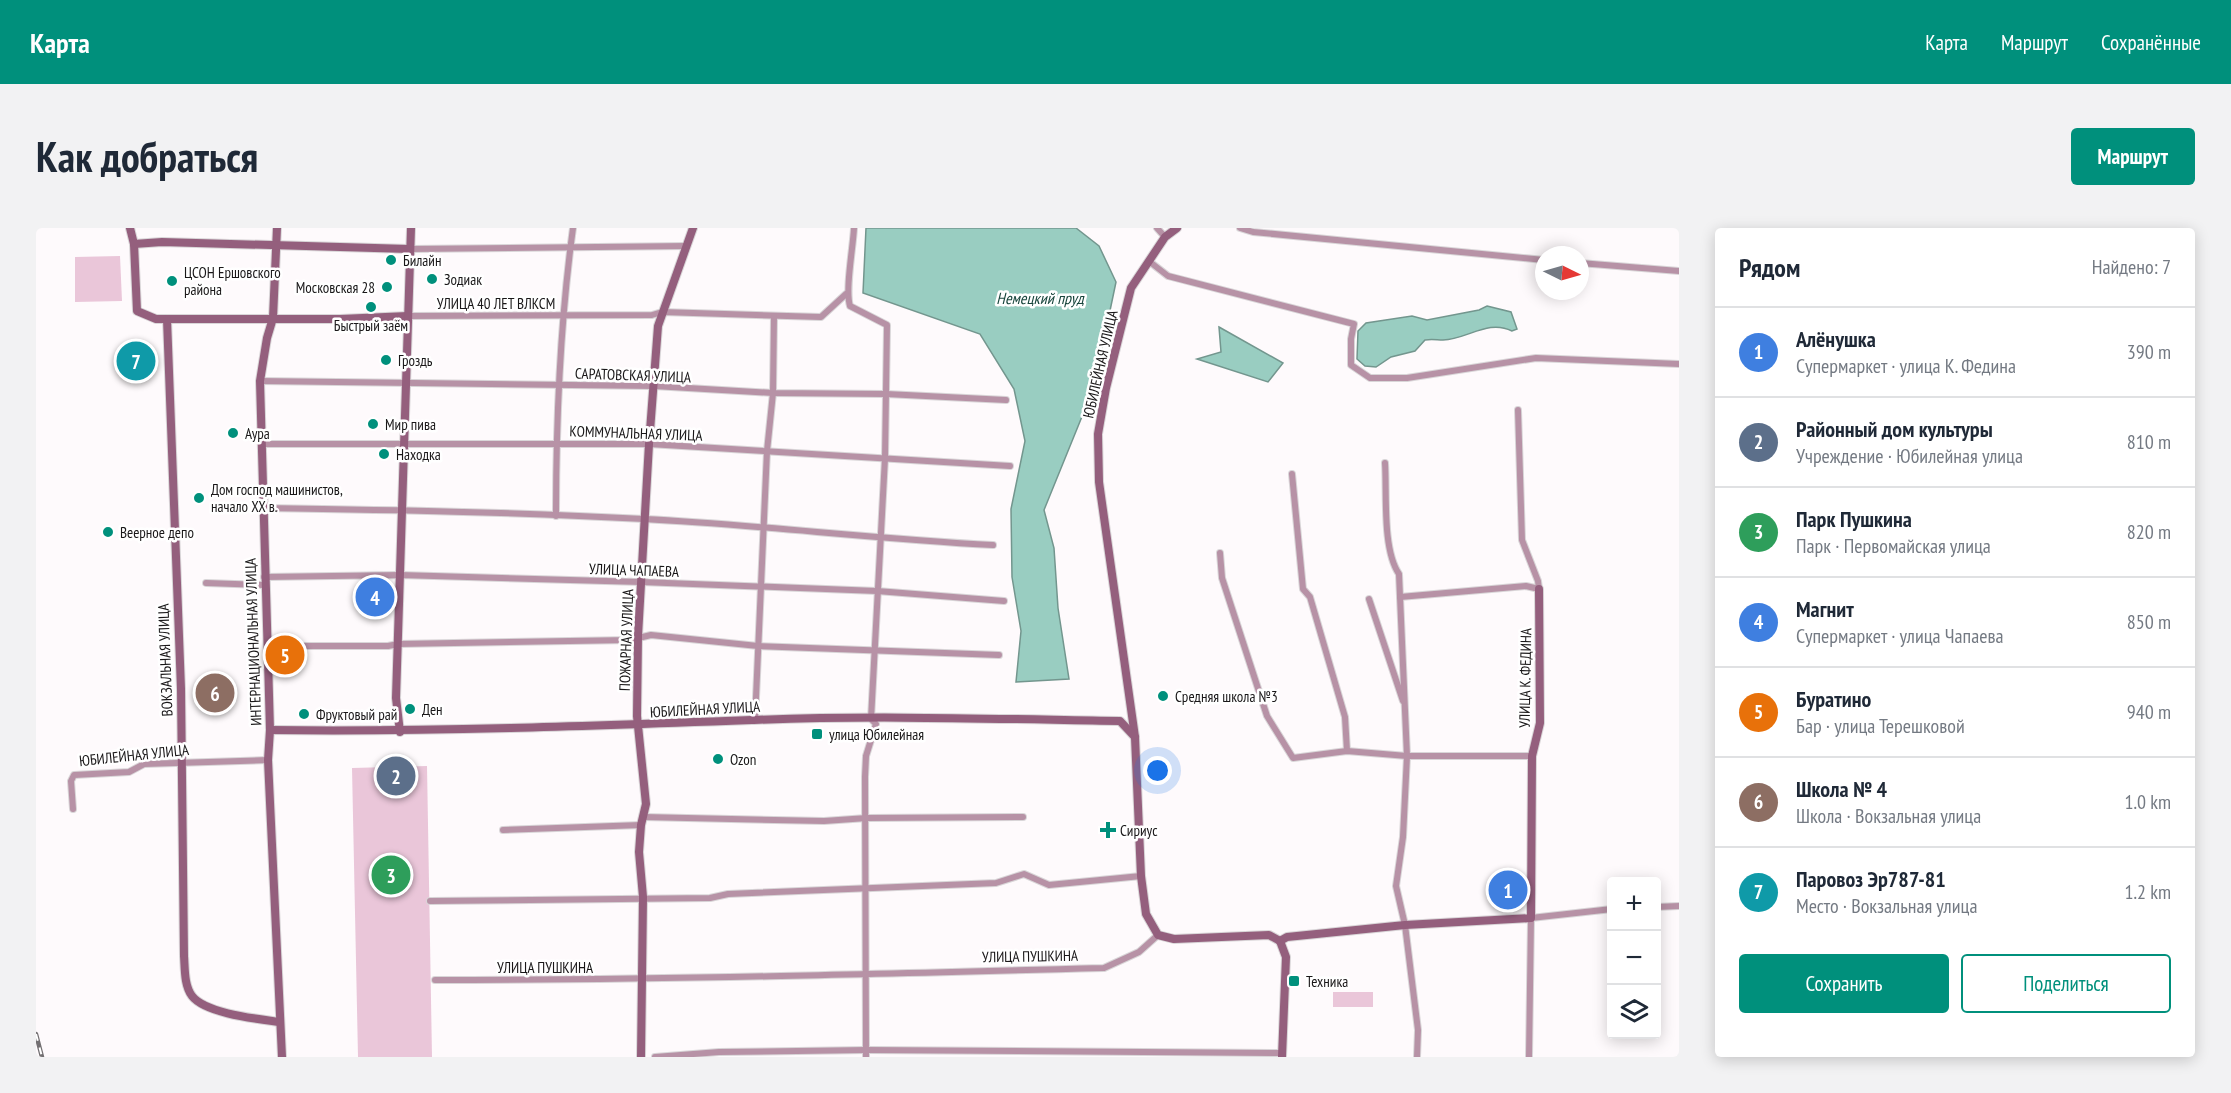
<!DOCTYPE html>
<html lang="ru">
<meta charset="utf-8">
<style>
body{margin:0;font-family:"PT Sans Narrow",sans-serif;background:#f2f2f3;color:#1f2937}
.controls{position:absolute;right:18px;bottom:18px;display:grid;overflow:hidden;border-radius:6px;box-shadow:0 3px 15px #0003}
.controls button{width:54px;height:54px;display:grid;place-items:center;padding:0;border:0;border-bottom:2px solid #e0e1e3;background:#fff;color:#1f2937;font:30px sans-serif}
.compass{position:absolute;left:1499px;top:18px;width:54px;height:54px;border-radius:50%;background:#fff;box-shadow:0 3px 15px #0003;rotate:95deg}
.you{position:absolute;left:1122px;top:543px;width:21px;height:21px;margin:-15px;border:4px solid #fff;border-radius:50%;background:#1a73e8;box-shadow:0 0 0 9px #1a73e833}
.badge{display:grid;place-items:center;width:39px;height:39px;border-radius:50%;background:#00907c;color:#fff;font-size:20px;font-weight:700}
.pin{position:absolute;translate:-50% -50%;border:3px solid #fff;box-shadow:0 2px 6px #0006}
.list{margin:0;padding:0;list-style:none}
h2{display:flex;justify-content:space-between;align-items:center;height:78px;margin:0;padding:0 24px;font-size:26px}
h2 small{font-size:20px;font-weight:400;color:#747a83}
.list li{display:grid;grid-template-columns:39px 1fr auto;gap:18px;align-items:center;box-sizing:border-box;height:90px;padding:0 24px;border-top:2px solid #e0e1e3}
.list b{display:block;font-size:22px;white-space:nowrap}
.list p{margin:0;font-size:20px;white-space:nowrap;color:#747a83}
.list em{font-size:20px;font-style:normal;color:#747a83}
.actions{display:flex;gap:12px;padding:18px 24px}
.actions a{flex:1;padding:14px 0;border:2px solid #00907c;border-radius:6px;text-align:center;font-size:21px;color:#00907c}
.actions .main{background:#00907c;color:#fff}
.icon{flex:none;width:33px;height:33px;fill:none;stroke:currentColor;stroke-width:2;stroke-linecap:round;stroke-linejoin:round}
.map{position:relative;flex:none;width:1643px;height:829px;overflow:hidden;border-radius:6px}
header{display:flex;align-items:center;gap:36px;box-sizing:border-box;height:84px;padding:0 30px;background:#00907c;color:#fff}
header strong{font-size:28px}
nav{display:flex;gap:33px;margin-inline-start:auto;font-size:21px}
.intro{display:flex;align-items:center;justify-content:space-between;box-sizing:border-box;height:144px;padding:0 36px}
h1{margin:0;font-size:42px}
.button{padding:15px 27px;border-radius:6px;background:#00907c;color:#fff;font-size:21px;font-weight:700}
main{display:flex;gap:36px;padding:0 36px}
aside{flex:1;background:#fff;border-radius:6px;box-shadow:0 3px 15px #0003}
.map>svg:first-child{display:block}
</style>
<header>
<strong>Карта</strong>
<nav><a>Карта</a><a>Маршрут</a><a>Сохранённые</a></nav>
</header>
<div class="intro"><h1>Как добраться</h1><a class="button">Маршрут</a></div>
<main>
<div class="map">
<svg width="1643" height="829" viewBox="0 0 1643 829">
<rect width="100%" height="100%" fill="#fefafc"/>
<g fill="#eac6d9">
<path d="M84,28L86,73L39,74V29Z"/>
<path d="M391,538L396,829H322L316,540Z"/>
<rect x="1297" y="764" width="40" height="15"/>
</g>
<g fill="#99cdc1" stroke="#73968e" stroke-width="1.5">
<path d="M830,0H1040L1063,18L1080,54L1058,159L1008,282L1018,320L1022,380L1033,451L980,454L985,403L976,349L975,281L989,213L978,161L944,106L827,65Z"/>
<path d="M1451,78L1475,84L1481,101L1476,103C1452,91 1432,111 1407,112C1401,112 1396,111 1389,112L1379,123L1355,129L1340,139L1329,138L1321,131L1322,103L1330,95L1376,88L1391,92L1443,82Z"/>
<path d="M1183,99L1247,135L1232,154L1161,131L1185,124Z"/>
</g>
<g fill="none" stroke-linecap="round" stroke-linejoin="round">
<defs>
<g id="street">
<path d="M818,0C817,20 809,62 814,78L851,97L849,230L835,491L840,496L830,528L829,549L830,829"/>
<path d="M1121,0L1129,9"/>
<path d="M1204,0L1217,4L1508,32"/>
<path d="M373,21L650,18"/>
<path d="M1114,34L1132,48L1318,96L1315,111V137L1334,150H1371L1500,130L1643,136"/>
<path d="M1544,35L1643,43"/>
<path d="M372,88L616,87L626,84L785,89L810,66"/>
<path d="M224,153L618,158L737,165L850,166L970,172"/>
<path d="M225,216H613L974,238"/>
<path d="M1349,235C1351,265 1346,321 1363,346L1371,528L1367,609L1360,658L1369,697L1382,802L1381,829"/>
<path d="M1256,246L1267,361L1274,369L1309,489L1311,523"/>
<path d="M226,280C353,282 481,284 608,291C724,297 840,311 957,317"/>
<path d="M520,288C520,192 524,95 537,0"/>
<path d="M1184,325L1186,350L1231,488L1257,530L1311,523L1371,528H1496"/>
<path d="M228,349L364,347L605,354L841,363L968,373"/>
<path d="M170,355L228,357"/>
<path d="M1364,369L1490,358L1503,361L1502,353L1486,312L1482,182"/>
<path d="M1333,371L1367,473"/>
<path d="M231,418H352L362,416L594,412L615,407L722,418L963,427"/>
<path d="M719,492L731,223L737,165L738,88"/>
<path d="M37,581L35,553L38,547L93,544L108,536L232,532"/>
<path d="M607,589L788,593L831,590L987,589"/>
<path d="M467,602L605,597"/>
<path d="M394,673L674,670L692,666L960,655L988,646L1013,657L1105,648"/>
<path d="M1620,679L1643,678"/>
<path d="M399,752C622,752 845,746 1068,740L1103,724L1122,707"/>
<path d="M619,829L683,824L831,822L1247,825"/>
<path d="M1493,829L1495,690L1576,681"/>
</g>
<g id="secondary">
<path d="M94,0L98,16L101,83L120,91H304L372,88"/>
<path d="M241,0L237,90L231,110L224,153L234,502L232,532L246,829"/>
<path d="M1141,0L1129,9L1095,60L1070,160L1062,206L1063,254L1099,509L1105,648L1110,686L1122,707L1138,711L1233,707L1244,713"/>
<path d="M98,16L126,14L373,21"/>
<path d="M131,91L145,461L148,728C149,741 148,757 156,768C170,786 223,791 244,794"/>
<path d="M234,502C395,504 556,498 718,492C839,487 962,491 1084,493L1099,509"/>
<path d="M364,504L360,470L375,0"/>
<path d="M1244,713L1251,709L1369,697L1495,690L1496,528L1504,495L1503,361"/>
<path d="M1244,713L1250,729L1246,829"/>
<path d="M605,829L607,669L603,624L605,597L610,576L601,488L602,408L613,216L622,98L657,0"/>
</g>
</defs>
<use href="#street" stroke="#d9d6d8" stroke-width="8"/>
<use href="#secondary" stroke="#d9d6d8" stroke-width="10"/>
<use href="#street" stroke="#b792a6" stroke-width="6"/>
<use href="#secondary" stroke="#945f7d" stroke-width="8"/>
<defs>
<path id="rail" d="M0,806L6,829"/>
</defs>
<use href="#rail" stroke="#737072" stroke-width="4.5"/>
<use href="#rail" stroke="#fff" stroke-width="2" stroke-dasharray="7" stroke-linecap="butt"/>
</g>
<g fill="#00907c" stroke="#fff" stroke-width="2">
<circle cx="355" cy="32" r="6"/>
<circle cx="396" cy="51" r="6"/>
<circle cx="136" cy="53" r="6"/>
<circle cx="351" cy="59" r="6"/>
<circle cx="335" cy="79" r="6"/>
<circle cx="350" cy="132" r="6"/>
<circle cx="337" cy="196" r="6"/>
<circle cx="197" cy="205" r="6"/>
<circle cx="348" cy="226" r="6"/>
<circle cx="163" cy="270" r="6"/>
<circle cx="72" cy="304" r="6"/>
<circle cx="1127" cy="468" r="6"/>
<circle cx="374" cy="481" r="6"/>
<circle cx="268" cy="486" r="6"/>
<rect x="775" y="500" width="12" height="12" rx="3"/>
<circle cx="682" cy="531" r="6"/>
<path d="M1069 593h6v6h6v6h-6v6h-6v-6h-6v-6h6z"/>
<rect x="1252" y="747" width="12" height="12" rx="3"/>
</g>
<g text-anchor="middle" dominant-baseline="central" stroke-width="5" stroke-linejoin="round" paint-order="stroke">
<g font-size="15" fill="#191718" stroke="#fff" text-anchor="start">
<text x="367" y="32">Билайн</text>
<text x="148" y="44">ЦСОН Ершовского<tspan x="148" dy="17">района</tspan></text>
<text x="408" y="51">Зодиак</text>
<text x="339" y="59" text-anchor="end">Московская 28</text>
<text x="335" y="97" text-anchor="middle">Быстрый заём</text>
<text x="362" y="132">Гроздь</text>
<text x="349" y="196">Мир пива</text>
<text x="209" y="205">Аура</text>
<text x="360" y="226">Находка</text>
<text x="175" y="261">Дом господ машинистов,<tspan x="175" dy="17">начало XX в.</tspan></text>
<text x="84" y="304">Веерное депо</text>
<text x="1139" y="468">Средняя школа №3</text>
<text x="386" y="481">Ден</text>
<text x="280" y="486">Фруктовый рай</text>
<text x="793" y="506">улица Юбилейная</text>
<text x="694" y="531">Ozon</text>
<text x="1084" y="602">Сириус</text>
<text x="1270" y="753">Техника</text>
</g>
<g font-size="15" fill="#191718" stroke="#fff">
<text x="460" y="75">УЛИЦА 40 ЛЕТ ВЛКСМ</text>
<text transform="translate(1064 136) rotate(-77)">ЮБИЛЕЙНАЯ УЛИЦА</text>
<text transform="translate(597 147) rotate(2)">САРАТОВСКАЯ УЛИЦА</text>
<text transform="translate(600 205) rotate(2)">КОММУНАЛЬНАЯ УЛИЦА</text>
<text transform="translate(598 342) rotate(2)">УЛИЦА ЧАПАЕВА</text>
<text transform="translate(590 412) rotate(-88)">ПОЖАРНАЯ УЛИЦА</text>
<text transform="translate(217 414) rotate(-92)">ИНТЕРНАЦИОНАЛЬНАЯ УЛИЦА</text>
<text transform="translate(129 432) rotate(-92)">ВОКЗАЛЬНАЯ УЛИЦА</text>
<text transform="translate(1489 450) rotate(-89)">УЛИЦА К. ФЕДИНА</text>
<text transform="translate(669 481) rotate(-3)">ЮБИЛЕЙНАЯ УЛИЦА</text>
<text transform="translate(98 527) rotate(-6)">ЮБИЛЕЙНАЯ УЛИЦА</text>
<text transform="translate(994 728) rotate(-1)">УЛИЦА ПУШКИНА</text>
<text x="509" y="739">УЛИЦА ПУШКИНА</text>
</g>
<g font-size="16" font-style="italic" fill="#18453c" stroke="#fff">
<text x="1004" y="70">Немецкий пруд</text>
</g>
</g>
</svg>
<div class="controls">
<button>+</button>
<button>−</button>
<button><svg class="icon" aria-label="layers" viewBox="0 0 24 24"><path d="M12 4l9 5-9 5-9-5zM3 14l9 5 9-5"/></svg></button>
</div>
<svg class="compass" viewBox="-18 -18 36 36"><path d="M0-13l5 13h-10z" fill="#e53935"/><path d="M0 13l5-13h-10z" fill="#747a83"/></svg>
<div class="you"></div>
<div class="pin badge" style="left:1472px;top:662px;background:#3f7fe0">1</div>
<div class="pin badge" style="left:360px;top:548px;background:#5c6f8a">2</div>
<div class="pin badge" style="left:355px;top:647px;background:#2e9e5b">3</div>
<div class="pin badge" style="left:339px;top:369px;background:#3f7fe0">4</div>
<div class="pin badge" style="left:249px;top:427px;background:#e8710a">5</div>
<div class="pin badge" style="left:179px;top:465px;background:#8d6e63">6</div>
<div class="pin badge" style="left:100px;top:133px;background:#0f9aa8">7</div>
</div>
<aside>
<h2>Рядом<small>Найдено: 7</small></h2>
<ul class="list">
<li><span class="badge" style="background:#3f7fe0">1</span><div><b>Алёнушка</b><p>Супермаркет · улица К. Федина</p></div><em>390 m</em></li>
<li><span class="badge" style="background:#5c6f8a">2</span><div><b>Районный дом культуры</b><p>Учреждение · Юбилейная улица</p></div><em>810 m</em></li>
<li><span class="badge" style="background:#2e9e5b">3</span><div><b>Парк Пушкина</b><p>Парк · Первомайская улица</p></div><em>820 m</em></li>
<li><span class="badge" style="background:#3f7fe0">4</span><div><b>Магнит</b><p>Супермаркет · улица Чапаева</p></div><em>850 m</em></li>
<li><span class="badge" style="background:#e8710a">5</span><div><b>Буратино</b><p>Бар · улица Терешковой</p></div><em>940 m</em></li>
<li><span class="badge" style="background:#8d6e63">6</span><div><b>Школа № 4</b><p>Школа · Вокзальная улица</p></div><em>1.0 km</em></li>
<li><span class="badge" style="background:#0f9aa8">7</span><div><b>Паровоз Эр787-81</b><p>Место · Вокзальная улица</p></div><em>1.2 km</em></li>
</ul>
<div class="actions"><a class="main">Сохранить</a><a>Поделиться</a></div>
</aside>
</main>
